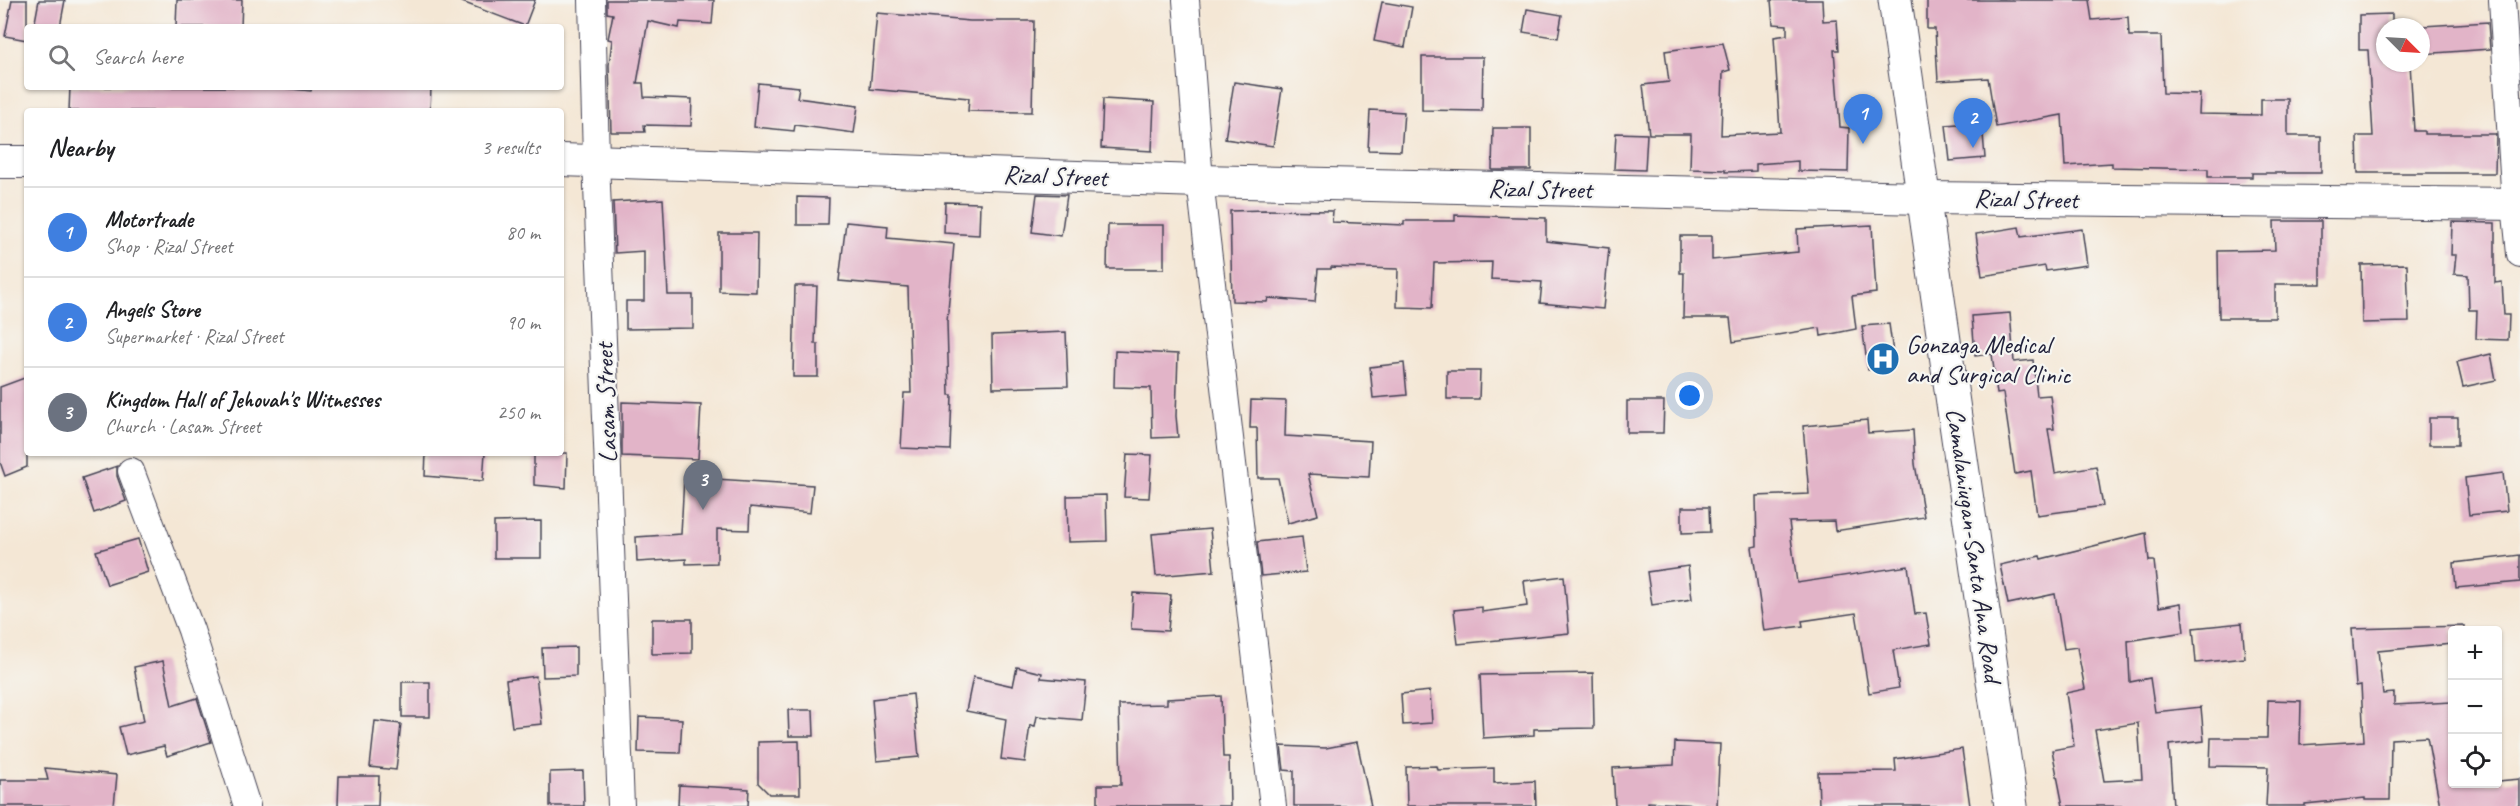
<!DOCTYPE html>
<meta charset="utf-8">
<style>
body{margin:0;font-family:Caveat,sans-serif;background:#f6f6f6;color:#202124}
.controls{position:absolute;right:18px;bottom:18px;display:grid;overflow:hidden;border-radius:6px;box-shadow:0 2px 4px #0004}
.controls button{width:54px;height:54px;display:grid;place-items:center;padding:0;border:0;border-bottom:2px solid #e0e0e0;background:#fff;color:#202124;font:30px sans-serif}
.compass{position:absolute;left:2376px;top:18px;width:54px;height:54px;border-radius:50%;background:#fff;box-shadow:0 2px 4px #0004;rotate:114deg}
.you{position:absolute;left:1690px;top:396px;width:21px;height:21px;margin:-15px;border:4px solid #fff;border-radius:50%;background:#1a73e8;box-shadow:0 0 0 9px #1a73e833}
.badge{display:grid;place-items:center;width:39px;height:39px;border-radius:50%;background:#db2777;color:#fff;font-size:20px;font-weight:700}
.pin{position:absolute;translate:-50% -50px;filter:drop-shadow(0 2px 3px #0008)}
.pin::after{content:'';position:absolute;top:32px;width:21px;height:18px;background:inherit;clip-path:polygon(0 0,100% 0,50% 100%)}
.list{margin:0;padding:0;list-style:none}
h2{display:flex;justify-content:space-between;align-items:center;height:78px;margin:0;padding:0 24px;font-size:26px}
h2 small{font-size:20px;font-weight:400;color:#757577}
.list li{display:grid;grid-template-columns:39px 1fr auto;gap:18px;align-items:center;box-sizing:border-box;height:90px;padding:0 24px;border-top:2px solid #e0e0e0}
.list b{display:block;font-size:22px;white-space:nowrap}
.list p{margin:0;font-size:20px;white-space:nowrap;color:#757577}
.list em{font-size:20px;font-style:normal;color:#757577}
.icon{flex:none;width:33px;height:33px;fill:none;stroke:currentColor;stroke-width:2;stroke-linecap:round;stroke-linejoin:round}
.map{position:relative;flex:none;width:2520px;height:806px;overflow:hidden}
.search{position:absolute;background:#fff;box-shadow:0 2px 4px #0004;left:24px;top:24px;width:540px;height:66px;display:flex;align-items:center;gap:15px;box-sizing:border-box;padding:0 21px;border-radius:6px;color:#757577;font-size:22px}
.panel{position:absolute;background:#fff;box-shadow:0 2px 4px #0004;left:24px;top:108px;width:540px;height:348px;border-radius:6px}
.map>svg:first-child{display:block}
</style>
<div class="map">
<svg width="2520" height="806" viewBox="0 0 2520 806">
<rect width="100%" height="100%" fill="#f6f6f2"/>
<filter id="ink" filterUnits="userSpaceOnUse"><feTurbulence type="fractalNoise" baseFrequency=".0167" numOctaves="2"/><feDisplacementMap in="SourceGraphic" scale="12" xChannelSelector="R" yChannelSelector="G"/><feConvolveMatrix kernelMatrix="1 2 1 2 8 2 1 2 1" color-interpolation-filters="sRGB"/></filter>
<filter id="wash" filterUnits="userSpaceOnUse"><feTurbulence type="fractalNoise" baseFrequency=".008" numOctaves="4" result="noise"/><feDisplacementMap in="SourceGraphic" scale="24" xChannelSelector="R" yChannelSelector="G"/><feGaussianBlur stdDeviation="1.35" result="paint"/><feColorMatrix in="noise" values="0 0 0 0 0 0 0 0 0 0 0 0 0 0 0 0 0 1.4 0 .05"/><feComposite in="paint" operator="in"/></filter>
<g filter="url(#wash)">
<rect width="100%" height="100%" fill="#f4e7d5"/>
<g id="blocks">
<g fill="#e2b4c8" fill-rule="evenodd">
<path d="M12,0H27V40L5,36Z"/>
<path d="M39,0H65L60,27H34Z"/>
<path d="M177,0H242L241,27H176Z"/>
<path d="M462,0H535L525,26L462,2Z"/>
<path d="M607,0H714L712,24L680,22L679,28L648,21L637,83H643L644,97L692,99L691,126L644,125L645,132H611L609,65L612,40L608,39L613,14L607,13Z"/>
<path d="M1771,0H1822L1823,21L1837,20L1839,50H1834L1840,127L1849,128L1848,172L1798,171V161L1756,164V171L1725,172V170L1690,169L1691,134H1649L1643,85L1669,82L1665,51L1723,43L1730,70L1723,72L1721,135L1780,132L1774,37L1787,35V25L1773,24Z"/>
<path d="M1927,0H2089L2092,20L2128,17L2129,36H2161L2163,93L2200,94L2199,114L2261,115V99H2288V136H2321V173H2252V177H2208V169L2112,167V163L2065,166L2062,115L1996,127L1988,78L1938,81L1935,29H1927Z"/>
<path d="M1382,2L1412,7L1405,47L1374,41Z"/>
<path d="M1527,9L1562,15L1558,38L1523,32Z"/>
<path d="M877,13L970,21H1034L1032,112L968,111L969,98L870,89Z"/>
<path d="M2392,14V27H2385V63H2410L2414,131H2424V134H2496L2495,173H2358L2357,136H2373L2368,50H2359V15Z"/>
<path d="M2488,22L2490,49L2421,54V27H2407Z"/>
<path d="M1422,57H1483L1482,111L1422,110Z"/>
<path d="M1234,82L1282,89L1273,146L1225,139Z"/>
<path d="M758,83L799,87L797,98L858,106L854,133L795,125L794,131L754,127Z"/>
<path d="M70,87H273L311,91L312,87H431L430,111H69Z"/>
<path d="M1103,99L1154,102L1152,151L1101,148Z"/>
<path d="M1370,110L1404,112L1401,151L1368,150Z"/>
<path d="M1982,122L1985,158L1950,161L1946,125Z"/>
<path d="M1493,128H1531V170H1492Z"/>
<path d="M1616,133L1647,134L1645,170L1614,169Z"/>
<path d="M1037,194L1067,195L1061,236L1032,232Z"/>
<path d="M797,197L829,198L828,225H797Z"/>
<path d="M663,199L668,295H693V328L626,329V301H644V251L615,253L613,202Z"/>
<path d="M945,202L980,203L979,235L944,233Z"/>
<path d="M1265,210L1333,211L1332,222L1404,225V221H1455V215L1546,218V241L1609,248L1603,309L1540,303L1542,282L1491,279L1492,262L1434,263L1432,308L1397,307L1398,269L1331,267V269H1318L1315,302L1268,298L1267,302L1232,301L1230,211Z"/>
<path d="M2274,221H2321V284H2275V318H2219L2218,251L2275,250Z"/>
<path d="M846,222L888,226L887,238L954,244L947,322L949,395H952L950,450L901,448L904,393H911L908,287L839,281Z"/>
<path d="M2452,222L2495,223V283L2502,282L2504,315H2509L2508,340L2476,339L2477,310H2469L2468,275L2454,274L2456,255H2451Z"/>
<path d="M1108,225H1164V269H1107Z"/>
<path d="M1872,225L1876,293L1852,296L1856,329L1821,336L1820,328L1733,342L1730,318H1683L1684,273H1680V236H1712V260L1798,252L1797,229Z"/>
<path d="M2019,227L2021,237L2082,229L2087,265L2046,271L2045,266L1982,276L1976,234Z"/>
<path d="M719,233H757L756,292L719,291Z"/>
<path d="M2407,264L2409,322L2362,323L2361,265Z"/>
<path d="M795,286H817L815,344H818V377H793Z"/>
<path d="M2010,313L2014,362L2033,360L2037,396L2050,395L2054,429H2048L2055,473L2096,466L2103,506L2037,515L2031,471L2015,474L2003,393L1997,394L1992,354L1975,356L1972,316Z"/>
<path d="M1889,324L1895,367L1868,370L1862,326Z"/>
<path d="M1066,332L1068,386L993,388L992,335Z"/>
<path d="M1115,351L1178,354L1176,416L1178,437L1152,438L1151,388L1114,387Z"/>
<path d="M2491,354L2496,380L2463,387L2457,362Z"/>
<path d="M1404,363L1407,395L1373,398L1370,367Z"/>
<path d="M1447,371H1480L1479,399H1447Z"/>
<path d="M27,377V467L5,476L0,462V387Z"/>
<path d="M1251,400L1286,401L1285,436L1371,441L1369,477L1308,474L1318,515L1288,523L1278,478H1258L1257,428H1250Z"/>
<path d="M1627,401H1664L1663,433H1627Z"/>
<path d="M622,402L701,405L698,459L622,456Z"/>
<rect x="2429" y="418" width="29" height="27"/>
<path d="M1867,420L1868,433L1913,430L1915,464L1924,517L1835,531L1834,521L1789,522L1797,583L1908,566L1915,614L1926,613L1931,644L1893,650L1899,688L1869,693L1856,613L1802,621L1803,626L1764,631L1752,547L1757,546L1756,496L1809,494L1803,426Z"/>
<path d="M426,453H485L483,481L425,476Z"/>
<path d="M534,453H567L566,488L534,485Z"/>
<path d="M1127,454L1152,455L1149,498L1124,497Z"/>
<path d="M117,466V476L126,501L94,513L82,478Z"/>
<path d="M2503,473L2507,511L2469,515L2465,478Z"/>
<path d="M684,477L813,485L810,513L750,507L749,530L717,529V563L686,564V559L637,562L636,537L681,534Z"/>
<path d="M1106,495L1107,541L1068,542L1067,496Z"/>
<path d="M1682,507H1709L1710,532L1682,533Z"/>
<path d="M541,521V558H494V522Z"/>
<path d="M1210,529L1214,571L1156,576L1152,534Z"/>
<path d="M2146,533L2149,561H2154L2159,607L2181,603L2184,632L2128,641L2130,682L2150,678L2155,712L2201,707L2204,741L2169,745L2173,806H2063L2052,750L2074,746L2066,693L2085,689L2077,647L2064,649L2055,594L2008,604L2000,565L2040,556L2041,559ZM2138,723L2142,779L2104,781L2095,730Z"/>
<path d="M1302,537L1306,572L1261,576L1257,542Z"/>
<path d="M138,539L148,572L107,585L96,551Z"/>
<path d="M2520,555V582L2456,588L2454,563Z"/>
<path d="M1688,566L1692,599L1652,605L1647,572Z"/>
<path d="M1564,576L1569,633L1458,644L1454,610L1482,607V612L1527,606L1524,581Z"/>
<path d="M1133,593L1171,595L1168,631L1131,629Z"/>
<path d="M652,619H692V653L652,654Z"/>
<path d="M2242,623L2245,658L2196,663L2193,628Z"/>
<path d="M2464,626V630H2452V644L2378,651L2383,694L2394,693V705L2452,702V783H2498V781L2520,779V806H2440L2427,737L2391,739L2390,800H2365V798L2305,804V806H2266L2268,767L2210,766L2211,738H2267L2268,700L2301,701L2300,745L2364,741L2361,685L2356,686L2352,629Z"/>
<path d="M576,647V676L543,677L542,648Z"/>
<path d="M163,661L172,706L197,698L211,742L167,756L164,746L126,755L119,727L144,721L134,667Z"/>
<path d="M1017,667L1042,673L1041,678L1086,682L1082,720L1037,716L1035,726L1030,725L1025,762L1001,759L1006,719L966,711L973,677L1013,686Z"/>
<path d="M1593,673L1594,728L1534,729V735L1483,738L1480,675Z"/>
<path d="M536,676L542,724L512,727L506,680Z"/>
<rect x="402" y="682" width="28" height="35"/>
<path d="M1430,691L1432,723L1403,725L1401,694Z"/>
<path d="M913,694L919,757L877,761L872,699Z"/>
<path d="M1221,696L1223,757H1229L1230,806H1098V785H1121L1119,705L1167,704V699Z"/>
<path d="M788,710H813L814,736H789Z"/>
<path d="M639,717L682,719L680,753L638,752Z"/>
<path d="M375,721L401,724L396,770L370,767Z"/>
<path d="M799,741L800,794H769L758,783V742Z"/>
<path d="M1357,742L1371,806H1294V771L1284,770L1281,746L1326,748Z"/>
<path d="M1675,742L1720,744L1717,806L1648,802V806H1615L1613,768L1674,765Z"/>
<path d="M1962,749L1970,806H1819L1818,772L1896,771L1895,759Z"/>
<path d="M1437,766L1438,770L1494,768V783L1535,781L1536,806H1407L1406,767Z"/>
<path d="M45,768L117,775L114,806H0V780H48Z"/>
<path d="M583,771L584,806H550V772Z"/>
<path d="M339,776H379L378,806H338Z"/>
<path d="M679,785L749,789L748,806H678Z"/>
</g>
</g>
</g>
<g filter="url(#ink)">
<use href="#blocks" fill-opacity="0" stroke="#424052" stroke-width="1.5"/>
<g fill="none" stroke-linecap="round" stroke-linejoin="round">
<defs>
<g id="minor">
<path d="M592,0L596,160L621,806"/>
<path d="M1186,0L1200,181L1273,806"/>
<path d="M2502,0L2515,204L2520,254"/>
<path d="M131,471L191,630L247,806"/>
</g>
<g id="tertiary">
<path d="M561,160L1200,181L1924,198L2520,204"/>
<path d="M0,162H27"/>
</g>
<path id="primary" d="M1895,0L2011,806"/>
</defs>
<use href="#minor" stroke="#424052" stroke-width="28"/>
<use href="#tertiary" stroke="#424052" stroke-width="34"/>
<use href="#primary" stroke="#424052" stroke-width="35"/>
<use href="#minor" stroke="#fff" stroke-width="26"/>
<use href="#tertiary" stroke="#fff" stroke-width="32"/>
<use href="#primary" stroke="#fff" stroke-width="33"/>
</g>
</g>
<defs>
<symbol id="hospital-disc" viewBox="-11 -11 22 22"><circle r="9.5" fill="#1f6fb2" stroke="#f6f6f2"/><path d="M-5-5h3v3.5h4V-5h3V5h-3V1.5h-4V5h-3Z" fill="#fff"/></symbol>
</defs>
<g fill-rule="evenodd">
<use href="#hospital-disc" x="1864" y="340" width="38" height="38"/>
</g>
<g text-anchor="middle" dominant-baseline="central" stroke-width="4.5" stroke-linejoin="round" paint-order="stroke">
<g font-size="26" fill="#22223b" stroke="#f6f6f2">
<text transform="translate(1055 176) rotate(2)">Rizal Street</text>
<text transform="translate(1540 189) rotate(1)">Rizal Street</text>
<text transform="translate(2026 199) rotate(1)">Rizal Street</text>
<text transform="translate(606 403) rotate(-92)">Lasam Street</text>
<text transform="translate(1974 545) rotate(82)">Camalaniugan-Santa Ana Road</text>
</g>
<g font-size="26" fill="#22223b" stroke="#f6f6f2" text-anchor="start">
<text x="1906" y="344">Gonzaga Medical<tspan x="1906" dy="30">and Surgical Clinic</tspan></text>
</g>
</g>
</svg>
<div class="controls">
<button>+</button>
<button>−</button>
<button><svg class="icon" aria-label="locate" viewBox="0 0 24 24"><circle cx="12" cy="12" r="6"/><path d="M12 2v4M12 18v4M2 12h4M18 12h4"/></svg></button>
</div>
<svg class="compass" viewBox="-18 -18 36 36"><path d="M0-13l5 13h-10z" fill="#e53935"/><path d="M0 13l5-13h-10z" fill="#757577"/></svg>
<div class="you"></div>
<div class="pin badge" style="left:1863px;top:144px;background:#3f7fe0">1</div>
<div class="pin badge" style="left:1973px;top:148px;background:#3f7fe0">2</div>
<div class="pin badge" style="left:703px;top:510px;background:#6b7280">3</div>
<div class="search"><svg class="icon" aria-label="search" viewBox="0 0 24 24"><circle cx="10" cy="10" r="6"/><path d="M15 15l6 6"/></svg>Search here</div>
<section class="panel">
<h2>Nearby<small>3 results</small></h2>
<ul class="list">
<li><span class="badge" style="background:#3f7fe0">1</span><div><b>Motortrade</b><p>Shop · Rizal Street</p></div><em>80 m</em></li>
<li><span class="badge" style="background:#3f7fe0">2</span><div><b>Angels Store</b><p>Supermarket · Rizal Street</p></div><em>90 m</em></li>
<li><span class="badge" style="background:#6b7280">3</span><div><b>Kingdom Hall of Jehovah's Witnesses</b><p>Church · Lasam Street</p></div><em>250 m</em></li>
</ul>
</section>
</div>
